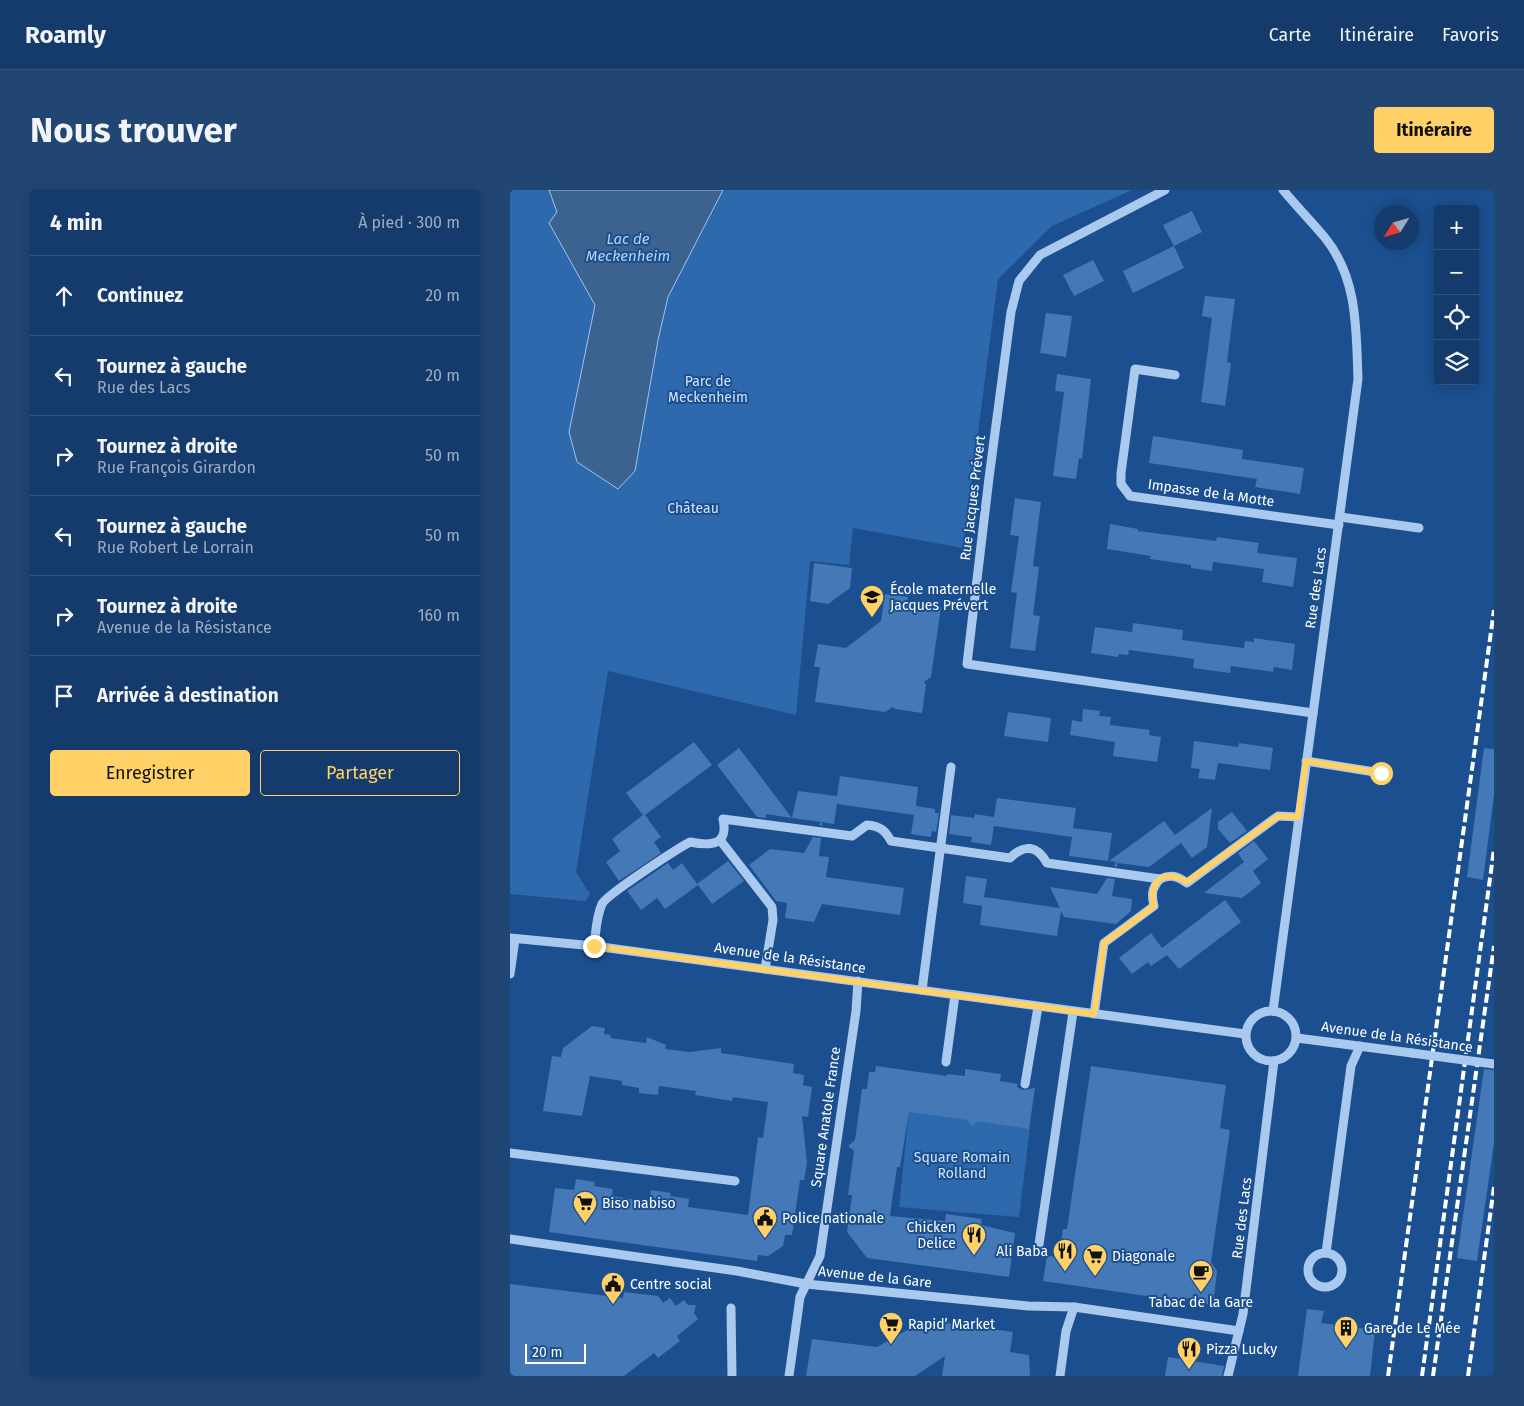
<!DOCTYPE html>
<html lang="fr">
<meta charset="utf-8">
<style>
body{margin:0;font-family:"Fira Sans",sans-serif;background:#214673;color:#f1f3f6}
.controls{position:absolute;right:15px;top:15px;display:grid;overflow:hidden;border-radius:5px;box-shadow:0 2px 12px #0003}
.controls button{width:45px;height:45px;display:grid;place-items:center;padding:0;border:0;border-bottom:1px solid #33557e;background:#143b6b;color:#f1f3f6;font:25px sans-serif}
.compass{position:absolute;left:864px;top:15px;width:45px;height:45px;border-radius:50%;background:#143b6b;box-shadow:0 2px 12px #0003;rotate:233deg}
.scale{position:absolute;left:15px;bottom:12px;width:61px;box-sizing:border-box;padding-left:5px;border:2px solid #fff;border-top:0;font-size:14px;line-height:18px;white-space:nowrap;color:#fff;-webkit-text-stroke:4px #1b4f8f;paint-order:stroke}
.stop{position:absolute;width:15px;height:15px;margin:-11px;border:4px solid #ffd166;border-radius:50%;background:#fff}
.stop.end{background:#ffd166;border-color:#fff;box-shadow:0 1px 5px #0008}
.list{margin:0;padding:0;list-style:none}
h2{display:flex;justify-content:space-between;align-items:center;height:65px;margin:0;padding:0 20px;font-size:21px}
h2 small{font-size:16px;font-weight:400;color:#9dadc1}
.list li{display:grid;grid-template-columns:32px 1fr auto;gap:15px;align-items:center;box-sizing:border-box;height:80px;padding:0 20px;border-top:1px solid #33557e}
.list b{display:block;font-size:19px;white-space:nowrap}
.list p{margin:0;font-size:16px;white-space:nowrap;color:#9dadc1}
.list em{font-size:16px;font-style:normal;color:#9dadc1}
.actions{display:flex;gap:10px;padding:15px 20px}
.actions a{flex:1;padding:11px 0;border:1px solid #ffd166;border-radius:5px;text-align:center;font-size:18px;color:#ffd166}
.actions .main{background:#ffd166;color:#111}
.icon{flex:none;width:28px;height:28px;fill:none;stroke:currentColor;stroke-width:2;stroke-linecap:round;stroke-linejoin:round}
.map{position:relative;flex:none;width:984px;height:1186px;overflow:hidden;border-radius:5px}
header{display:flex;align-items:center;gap:30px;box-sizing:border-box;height:70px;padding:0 25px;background:#143b6b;border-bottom:1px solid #33557e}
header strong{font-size:24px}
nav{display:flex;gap:28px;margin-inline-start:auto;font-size:18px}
.intro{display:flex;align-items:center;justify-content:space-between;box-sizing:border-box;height:120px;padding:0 30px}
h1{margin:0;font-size:35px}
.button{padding:12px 22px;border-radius:5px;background:#ffd166;color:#111;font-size:18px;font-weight:700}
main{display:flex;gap:30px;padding:0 30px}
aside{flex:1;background:#143b6b;border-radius:5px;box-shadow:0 2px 12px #0003}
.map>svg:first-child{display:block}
</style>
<header>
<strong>Roamly</strong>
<nav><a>Carte</a><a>Itinéraire</a><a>Favoris</a></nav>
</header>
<div class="intro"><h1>Nous trouver</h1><a class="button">Itinéraire</a></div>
<main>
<aside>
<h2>4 min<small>À pied · 300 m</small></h2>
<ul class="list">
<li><svg class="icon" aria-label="ahead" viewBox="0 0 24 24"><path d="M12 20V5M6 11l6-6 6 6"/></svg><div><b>Continuez</b></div><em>20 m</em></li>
<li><svg class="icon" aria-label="left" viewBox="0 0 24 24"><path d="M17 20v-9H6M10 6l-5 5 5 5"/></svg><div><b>Tournez à gauche</b><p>Rue des Lacs</p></div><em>20 m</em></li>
<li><svg class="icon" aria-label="right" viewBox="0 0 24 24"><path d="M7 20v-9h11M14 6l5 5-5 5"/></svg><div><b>Tournez à droite</b><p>Rue François Girardon</p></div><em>50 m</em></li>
<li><svg class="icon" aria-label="left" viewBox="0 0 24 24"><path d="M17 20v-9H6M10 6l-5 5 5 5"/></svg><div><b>Tournez à gauche</b><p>Rue Robert Le Lorrain</p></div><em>50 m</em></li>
<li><svg class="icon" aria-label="right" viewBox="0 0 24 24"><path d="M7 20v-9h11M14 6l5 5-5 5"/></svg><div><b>Tournez à droite</b><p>Avenue de la Résistance</p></div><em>160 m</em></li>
<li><svg class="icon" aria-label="arrive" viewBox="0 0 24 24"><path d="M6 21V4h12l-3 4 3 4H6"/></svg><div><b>Arrivée à destination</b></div></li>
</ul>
<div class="actions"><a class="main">Enregistrer</a><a>Partager</a></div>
</aside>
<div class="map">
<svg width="984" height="1186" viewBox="0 0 984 1186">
<rect width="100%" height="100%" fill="#1b4f8f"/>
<g fill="#2e69ad">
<path d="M0,0H622L542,36L488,89L453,358L343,338L339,375L300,371L286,525L98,481L66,682L80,704L76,711L0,704Z"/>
<path d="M399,921L520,937L509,1027L389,1017Z"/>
</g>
<path fill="#3c6290" stroke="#9cc4f0" d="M39,0H213L158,107L148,150L125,281L108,299L67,272L59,242L85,115L39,33L47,22Z"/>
<g fill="#4478b7">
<path d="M682,21L692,42L664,56L653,35Z"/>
<path d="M664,56L674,78L623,103L613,81Z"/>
<path d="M583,70L594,91L564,106L553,85Z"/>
<path d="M695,106L725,109L717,172L721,173L715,216L691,212L702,128L692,126Z"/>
<path d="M536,123L562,126L556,167L530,163Z"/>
<path d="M547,184L581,189L572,269L569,268L566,289L543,286L554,202L545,201Z"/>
<path d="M643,246L733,260L732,269L794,278L790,304L745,297L747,289L639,273Z"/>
<path d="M505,308L531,312L523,376L529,377L523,425L530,426L525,461L500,458L507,403L501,402L509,346L500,345Z"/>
<path d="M600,334L628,339V341L706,351L707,347L749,353L747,363L787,368L783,397L752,392L754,379L703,372L702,381L681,378V375L640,369L641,366L597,359Z"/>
<path d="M304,373L342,378L340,398L318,414L300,411Z"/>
<path d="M375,404L398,407L397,412L431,417L421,487L414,492L416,495L412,523L385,519L383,517L375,522L305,512L310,477H304L308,454L336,458L371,431Z"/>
<path d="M623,433L673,440L672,450L734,458L735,451L744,452V448L785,454L782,480L764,477L763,482L721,476L720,483L683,478L684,469L619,460L618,465L609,464L608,467L581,463L585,437L622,442Z"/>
<path d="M573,519L590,521L589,526L601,527L600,535L640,540L639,545L651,547L647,572L603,566L605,552L560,545L562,530L572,532Z"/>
<path d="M498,522L541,528L538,552L494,546Z"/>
<path d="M684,551L728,557L729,553L763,558L760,580L708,573L705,590L688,588L690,579L681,578Z"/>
<path d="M184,552L202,575L135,625L151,647L144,652L151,663L109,691L96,672L110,661L102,649L133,625L116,603Z"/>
<path d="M229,558L282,628L256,624V628L247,627L207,575Z"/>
<path d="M974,558L984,559V605L973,690L957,687Z"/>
<path d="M330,586L408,597L406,616L425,619V623H429L426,642L422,641L421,647L401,644L404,625L327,614L324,634L312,632V636L309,635L311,632L282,628L288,601L327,606Z"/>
<path d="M487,608L566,618L563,638L602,643L598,671L559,666L562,647L484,636L481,655L461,652L462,647L439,644L441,625L464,628L465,624L484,627Z"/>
<path d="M702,618L697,657L682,668L671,653L639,677L607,673V677L604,676L606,672L599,671L654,631L665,645Z"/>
<path d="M722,622L737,641L720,653L708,639V632Z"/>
<path d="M303,647L311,648L309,666L319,667L316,687L394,698L390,725L312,714L304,732L275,728L277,713L266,711L239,675L260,659L294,663Z"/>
<path d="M744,651L758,669L743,681L751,693L732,708L694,703L734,672L728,663Z"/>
<path d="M218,671L234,691L202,714L188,695L155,719L147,708L131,720L117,701L158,673L163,680L172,673L187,694Z"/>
<path d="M456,686L477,689L474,707L550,718L540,697L587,704L597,688L605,689L602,706L622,709L621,721L606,734L554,727L551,721L547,746L470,735L472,716L453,713Z"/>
<path d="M715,710L731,732L669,779L657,765L641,776L638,772L622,784L609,768L641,743L652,758Z"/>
<path d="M82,836L95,838L94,844L101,845L100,848L136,853L137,847L156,855L155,859L180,862L211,858V863L284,874L283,883L294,885L293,895L302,897L298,927L292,926L297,973L294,990H290L282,1045H275L273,1056L258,1066L248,1065L247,1071L39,1042L45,998L64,1000L66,989L85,992L84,996L103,999L102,1006L139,1012L141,1000L161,1003L160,1006L179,1009L178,1017L238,1025L248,947L253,948L258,912L223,907L222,911L185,905L186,901L149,896L148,905L129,903V898L112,895V891L80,886L72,926L33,921L42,866L51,867L53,858Z"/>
<path d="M366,876L437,886V884L455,886V879L491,884L490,891L508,894L507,897L513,900L525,898L519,939L468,931L462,936L457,930L399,922L390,977H387L382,1011L380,1026L435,1031L436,1024L472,1029L471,1035L505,1043L499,1087L357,1068L337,1042L342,1005H338L344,961L338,956L345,950L352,899H357L359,882H365Z"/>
<path d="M581,876L716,895L710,938L720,940L701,1072L707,1081L703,1115L684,1112L681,1108L664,1110L533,1091L537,1066L549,1067L553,1039H557Z"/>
<path d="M974,879L984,880V953L967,1071L947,1068Z"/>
<path d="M0,1094L113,1108L114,1102L148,1106L153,1113L160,1108L166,1116L174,1110L178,1115H186L184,1123L188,1129L167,1146L170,1151L148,1168L144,1163L114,1186H0Z"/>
<path d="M797,1119L814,1121L811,1133L865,1140L860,1186H788Z"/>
<path d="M415,1130L503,1142L500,1162L519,1165L520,1186H432L435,1166L405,1186H296L302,1149L367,1157Z"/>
<path d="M658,1167L714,1176L712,1186H655Z"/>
</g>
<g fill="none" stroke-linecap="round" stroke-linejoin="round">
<g stroke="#a9c9ee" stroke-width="9">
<path d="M655,0L530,65L509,91L501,122L479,288L457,474L803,523"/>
<path d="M665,185L625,179L611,283V294L620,306L829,335"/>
<path d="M830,327L909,338"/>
<path d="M796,571L871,583"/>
<path d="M210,650L262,717L263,730L255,779"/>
<path d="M0,748L84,756L735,844"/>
<path d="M84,756C86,742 86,727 92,714C96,705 167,659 180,652C200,656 219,656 213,629L342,646L357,635C370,636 375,640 381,651L500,668C514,654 527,655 537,673L650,689C661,684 667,686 677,693L768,626L788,627"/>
<path d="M0,784L5,749"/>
<path d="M412,800L441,577"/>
<circle cx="761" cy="846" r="25"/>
<path d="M763,821L848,189C846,139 848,90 816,49C802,32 787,17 773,0"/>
<path d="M584,824L594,753L644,716C641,704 642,698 650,689"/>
<path d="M787,848L902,863"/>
<path d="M436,872L445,805"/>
<path d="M515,894L528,817"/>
<path d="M0,963L225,991"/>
<path d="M0,1049L227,1081L296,1094L518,1116L564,1117L729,1141"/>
<path d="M528,1061L563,822"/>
<path d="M816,1063L841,876L850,856"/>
<circle cx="815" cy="1080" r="17"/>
<path d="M221,1118L222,1186"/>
<path d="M279,1186L290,1107L310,1066L346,821L348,791"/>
<path d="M550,1186L556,1141L564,1117"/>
<path d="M718,1186L733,1124L764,871"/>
</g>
<g stroke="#fff" stroke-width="4" stroke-dasharray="9 4" stroke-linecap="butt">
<path d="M878,1186L984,420"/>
<path d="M912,1186L984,659"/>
<path d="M923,1186L984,756"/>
<path d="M958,1186L984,997"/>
</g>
<path stroke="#a9c9ee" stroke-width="9" d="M902,863L984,874"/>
</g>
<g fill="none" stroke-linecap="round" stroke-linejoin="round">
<path stroke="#ffd166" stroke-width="6" d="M84,756L584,824L594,753L644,716C638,689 655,679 677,692L768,626L788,627L796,571L871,583"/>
</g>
<defs>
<symbol id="school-pin" viewBox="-11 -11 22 30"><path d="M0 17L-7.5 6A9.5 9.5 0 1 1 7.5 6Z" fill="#ffd166" stroke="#1b4f8f"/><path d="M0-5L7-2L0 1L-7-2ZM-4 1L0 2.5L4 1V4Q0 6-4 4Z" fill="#111"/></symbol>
<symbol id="supermarket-pin" viewBox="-11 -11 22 30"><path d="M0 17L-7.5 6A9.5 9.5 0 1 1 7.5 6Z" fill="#ffd166" stroke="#1b4f8f"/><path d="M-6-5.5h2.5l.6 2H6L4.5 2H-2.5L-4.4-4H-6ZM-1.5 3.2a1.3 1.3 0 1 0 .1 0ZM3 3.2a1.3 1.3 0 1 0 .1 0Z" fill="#111"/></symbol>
<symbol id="civic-pin" viewBox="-11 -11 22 30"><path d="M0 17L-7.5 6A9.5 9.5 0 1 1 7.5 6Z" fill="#ffd166" stroke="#1b4f8f"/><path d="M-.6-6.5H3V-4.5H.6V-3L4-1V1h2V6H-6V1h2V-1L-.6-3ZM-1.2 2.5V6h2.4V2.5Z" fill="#111"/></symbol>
<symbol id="restaurant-pin" viewBox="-11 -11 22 30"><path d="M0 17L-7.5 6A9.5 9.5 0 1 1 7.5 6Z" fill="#ffd166" stroke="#1b4f8f"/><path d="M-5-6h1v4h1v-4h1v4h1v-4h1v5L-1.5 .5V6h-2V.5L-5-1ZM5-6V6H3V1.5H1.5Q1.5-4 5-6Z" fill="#111"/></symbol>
<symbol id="cafe-pin" viewBox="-11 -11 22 30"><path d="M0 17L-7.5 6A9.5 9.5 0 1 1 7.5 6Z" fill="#ffd166" stroke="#1b4f8f"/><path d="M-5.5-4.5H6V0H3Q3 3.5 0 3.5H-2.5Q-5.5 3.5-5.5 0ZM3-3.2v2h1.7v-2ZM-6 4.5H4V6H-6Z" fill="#111"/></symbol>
<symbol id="building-pin" viewBox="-11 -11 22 30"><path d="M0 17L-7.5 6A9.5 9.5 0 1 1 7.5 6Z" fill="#ffd166" stroke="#1b4f8f"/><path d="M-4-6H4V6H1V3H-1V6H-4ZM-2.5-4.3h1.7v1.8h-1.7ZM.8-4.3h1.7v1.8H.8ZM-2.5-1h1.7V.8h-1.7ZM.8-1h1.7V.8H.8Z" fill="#111"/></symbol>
</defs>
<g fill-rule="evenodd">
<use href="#school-pin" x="348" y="393" width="28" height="38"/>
<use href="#supermarket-pin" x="61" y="999" width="28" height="38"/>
<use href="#civic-pin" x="241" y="1014" width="28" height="38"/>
<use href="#restaurant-pin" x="450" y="1031" width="28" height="38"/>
<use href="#restaurant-pin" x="541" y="1047" width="28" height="38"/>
<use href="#supermarket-pin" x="571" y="1052" width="28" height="38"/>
<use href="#cafe-pin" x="677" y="1068" width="28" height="38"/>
<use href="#civic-pin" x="89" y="1080" width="28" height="38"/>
<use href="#supermarket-pin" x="367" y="1120" width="28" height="38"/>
<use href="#building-pin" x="822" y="1124" width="28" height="38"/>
<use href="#restaurant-pin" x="665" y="1145" width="28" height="38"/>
</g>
<g text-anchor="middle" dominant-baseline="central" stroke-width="4" stroke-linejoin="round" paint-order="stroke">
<g font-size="14" fill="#cfe3fa" stroke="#1b4f8f">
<text x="198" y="191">Parc de<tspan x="198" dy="16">Meckenheim</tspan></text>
<text x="183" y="318">Château</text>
<text x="452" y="967">Square Romain<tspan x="452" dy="16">Rolland</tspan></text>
</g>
<g font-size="14" fill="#fff" stroke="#1b4f8f">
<text transform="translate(701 303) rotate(8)">Impasse de la Motte</text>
<text transform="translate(463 308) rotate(-83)">Rue Jacques Prévert</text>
<text transform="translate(806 398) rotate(-82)">Rue des Lacs</text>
<text transform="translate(280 768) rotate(8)">Avenue de la Résistance</text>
<text transform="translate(887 847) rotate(8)">Avenue de la Résistance</text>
<text transform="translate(316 927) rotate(-82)">Square Anatole France</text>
<text transform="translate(732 1028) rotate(-83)">Rue des Lacs</text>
<text transform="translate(365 1087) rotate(6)">Avenue de la Gare</text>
</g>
<g font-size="14" fill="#fff" stroke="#1b4f8f" text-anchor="start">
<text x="380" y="399">École maternelle<tspan x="380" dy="16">Jacques Prévert</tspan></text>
<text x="92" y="1013">Biso nabiso</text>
<text x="272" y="1028">Police nationale</text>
<text x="446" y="1037" text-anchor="end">Chicken<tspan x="446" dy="16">Delice</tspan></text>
<text x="538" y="1061" text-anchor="end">Ali Baba</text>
<text x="602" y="1066">Diagonale</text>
<text x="120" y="1094">Centre social</text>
<text x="691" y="1112" text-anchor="middle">Tabac de la Gare</text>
<text x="398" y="1134">Rapid’ Market</text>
<text x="854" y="1138">Gare de Le Mée</text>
<text x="696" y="1159">Pizza Lucky</text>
</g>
<g font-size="15" font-style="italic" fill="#b5d3f5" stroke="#1b4f8f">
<text x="118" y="49">Lac de<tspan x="118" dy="17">Meckenheim</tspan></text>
</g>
</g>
</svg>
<div class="controls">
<button>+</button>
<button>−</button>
<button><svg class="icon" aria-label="locate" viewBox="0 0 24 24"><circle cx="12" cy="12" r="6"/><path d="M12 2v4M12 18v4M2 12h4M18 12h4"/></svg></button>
<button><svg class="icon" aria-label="layers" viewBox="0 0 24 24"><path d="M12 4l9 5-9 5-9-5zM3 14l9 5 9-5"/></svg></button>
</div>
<svg class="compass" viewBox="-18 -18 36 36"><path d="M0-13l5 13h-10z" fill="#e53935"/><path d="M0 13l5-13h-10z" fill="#9dadc1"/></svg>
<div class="scale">20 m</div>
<div class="stop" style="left:871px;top:583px"></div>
<div class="stop end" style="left:84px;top:756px"></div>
</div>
</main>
